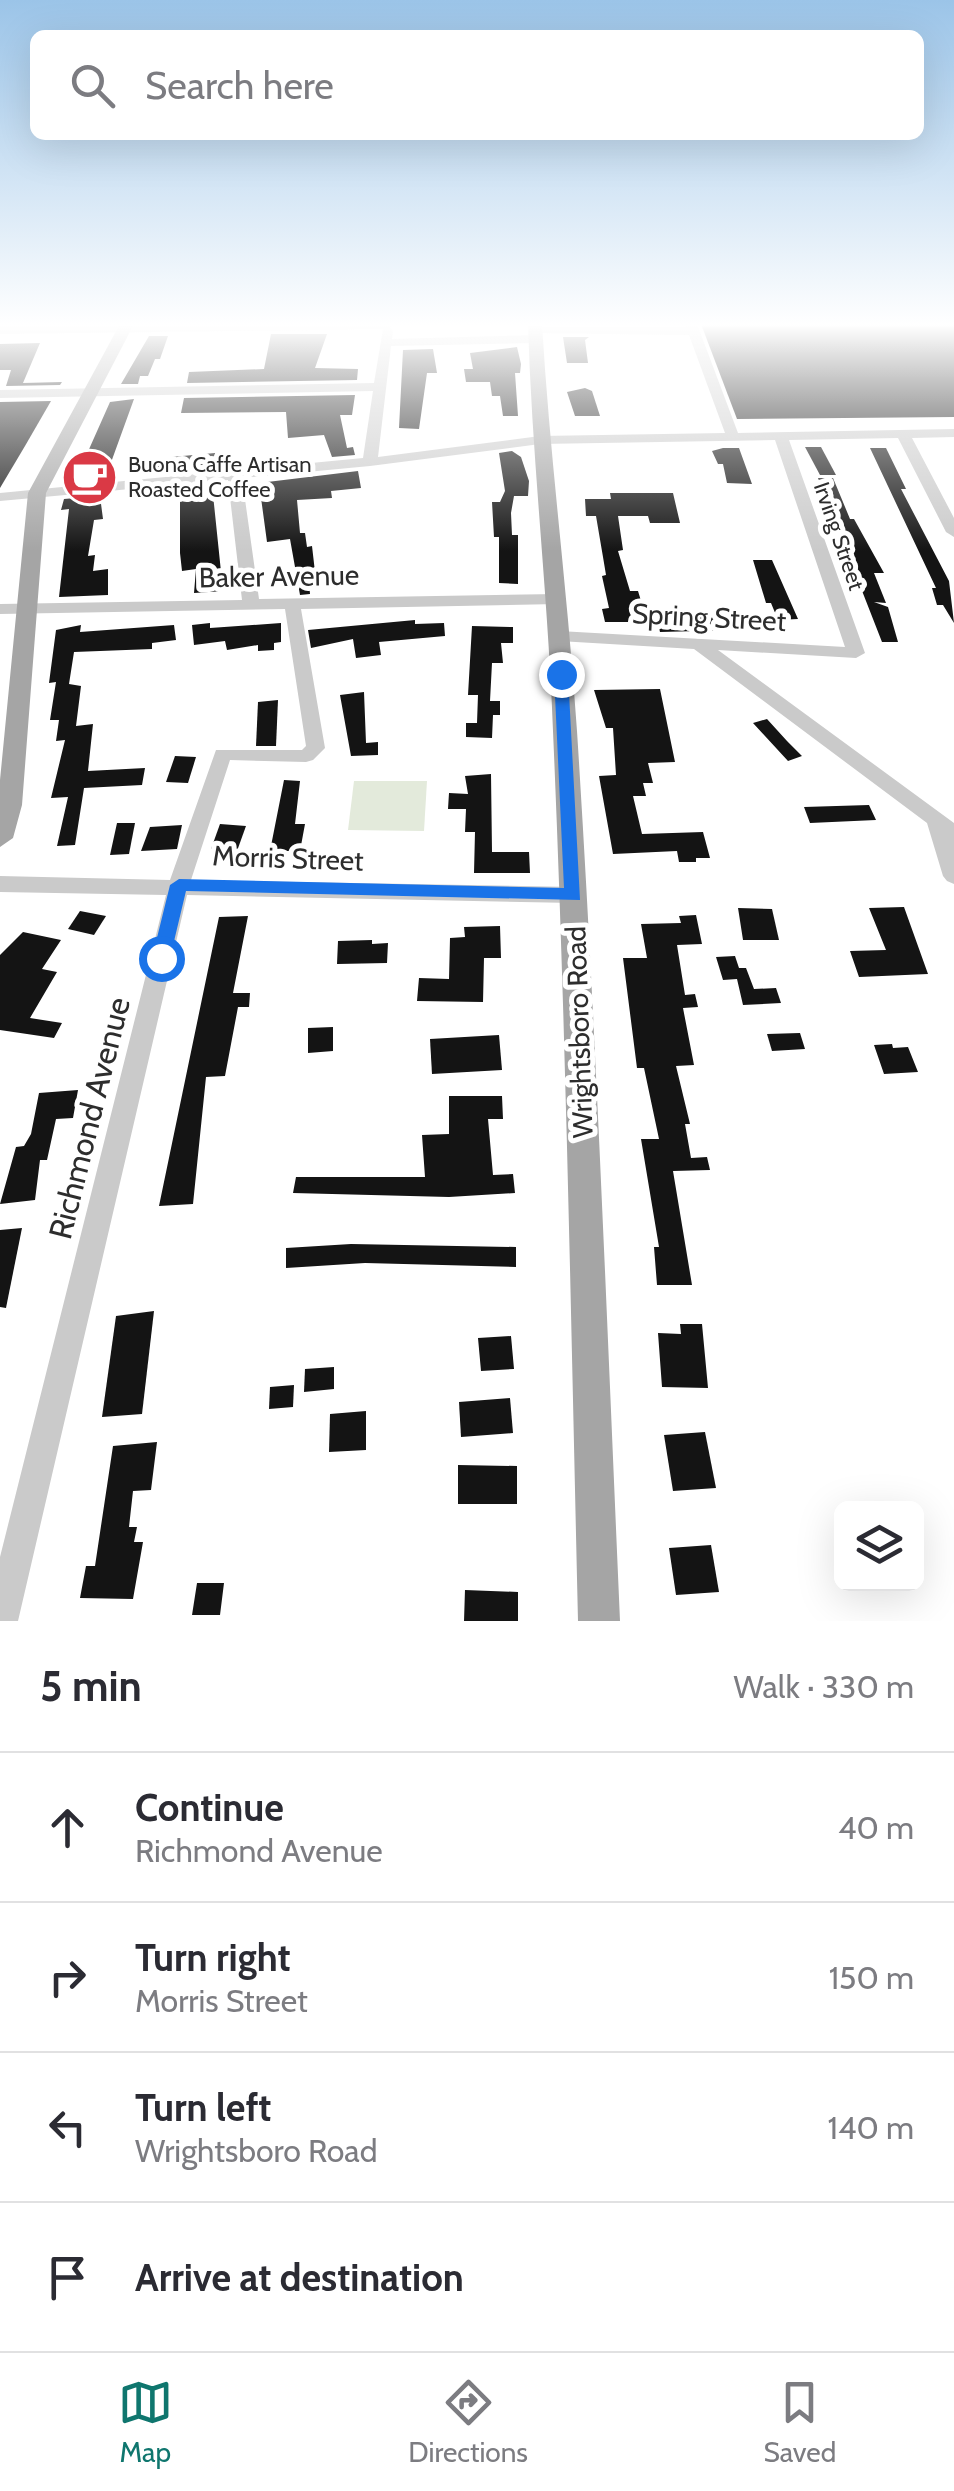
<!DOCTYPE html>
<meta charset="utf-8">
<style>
body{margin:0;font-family:Cabin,sans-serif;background:#f2f2f3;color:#2b2b33}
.controls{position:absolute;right:30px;bottom:30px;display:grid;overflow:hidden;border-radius:15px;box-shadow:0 10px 40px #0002}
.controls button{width:90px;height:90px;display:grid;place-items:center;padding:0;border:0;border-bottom:2px solid #e1e1e2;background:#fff;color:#2b2b33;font:50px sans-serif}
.stop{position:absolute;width:30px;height:30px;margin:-22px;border:8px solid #1a73e8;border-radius:50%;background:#fff}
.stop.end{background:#1a73e8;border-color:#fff;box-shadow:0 2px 10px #0008}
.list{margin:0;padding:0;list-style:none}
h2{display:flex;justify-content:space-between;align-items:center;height:130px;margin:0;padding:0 40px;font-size:42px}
h2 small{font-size:32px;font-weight:400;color:#7c7c81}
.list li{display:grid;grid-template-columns:65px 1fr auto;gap:30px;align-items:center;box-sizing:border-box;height:150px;padding:0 40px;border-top:2px solid #e1e1e2}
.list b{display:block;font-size:38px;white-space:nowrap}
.list p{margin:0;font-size:32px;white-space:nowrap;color:#7c7c81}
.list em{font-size:32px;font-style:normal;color:#7c7c81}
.icon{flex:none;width:55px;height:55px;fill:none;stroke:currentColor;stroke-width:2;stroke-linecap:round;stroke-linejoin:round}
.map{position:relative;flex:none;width:954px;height:1621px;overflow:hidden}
.search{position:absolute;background:#fff;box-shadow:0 10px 40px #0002;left:30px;right:30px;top:30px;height:110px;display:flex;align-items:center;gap:25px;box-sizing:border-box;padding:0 35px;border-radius:15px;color:#7c7c81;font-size:38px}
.sheet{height:730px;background:#fff}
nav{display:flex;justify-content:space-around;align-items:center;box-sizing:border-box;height:140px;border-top:2px solid #e1e1e2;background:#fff;font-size:28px;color:#7c7c81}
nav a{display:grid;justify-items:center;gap:5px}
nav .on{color:#0f766e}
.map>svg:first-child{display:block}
</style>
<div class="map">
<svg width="954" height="1621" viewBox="0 0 954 1621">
<rect width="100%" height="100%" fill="#fff"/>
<path fill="#e3eadb" d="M354,781H427L424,831L348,830Z"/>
<g fill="#141414">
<path d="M701,324H954V417L737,419Z"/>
<path d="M271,334H327L315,368L358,369L357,380L187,383L189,372L264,369Z"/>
<path d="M149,336H168L160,359H155L148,376H140L138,384H121Z"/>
<path d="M563,337H589L585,340L588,363H567Z"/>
<path d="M40,343L23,383L62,382L60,385L6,386L11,370H0V344Z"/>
<path d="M517,347L521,364L520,373H515L518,416H503L500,396H492L490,382H466L464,369H473L470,353Z"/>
<path d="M433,349L437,373H427L419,429L399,428L403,350Z"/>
<path d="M585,388L592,391L600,416H575L567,392Z"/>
<path d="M355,395L352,415H340L347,448L353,447L355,455L332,457L324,435L288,438L286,412L181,413L184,398Z"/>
<path d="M134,399L105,479L70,482L73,474H78L110,402Z"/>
<path d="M51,401L25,446L0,488V402Z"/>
<path d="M805,447H821L836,475H820Z"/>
<path d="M723,448H739L752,484L727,483L723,464H718L712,451Z"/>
<path d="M870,448H886L906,489H901L949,581L954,623L943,605H937L932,588H936Z"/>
<path d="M512,451L521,457L529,481L528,496H514L511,513L512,535H518V584L499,583V537H494L492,502H500L505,491L499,453Z"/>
<path d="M215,453L219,467L148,473L150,459Z"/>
<path d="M358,471L361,488L331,491L332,498L297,500L300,533H305L307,547L312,546L315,572L308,573L310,594L300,595L290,539L267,542L259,483Z"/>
<path d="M818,478H833L850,519H854L884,573H874L886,603L874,602L888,607L898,642H882Z"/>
<path d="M212,485L223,591L194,593L196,569L182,571L180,553V488Z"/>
<path d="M610,493H673L680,523H650L648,516H618L623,550L618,551L630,591H638L646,617L632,618L633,622H605L602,609L609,608L602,576L606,575L603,557L596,516H586L585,499H611Z"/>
<path d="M100,496L103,519L94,520L88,556L95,555L93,571L108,569V595L59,597L69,509L61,510L64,499Z"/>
<path d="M753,560H772L798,619L778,620L771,603H766Z"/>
<path d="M702,613L732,616L737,630L660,632L656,614Z"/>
<path d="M415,620V624L444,623L445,636L379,642L381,655L356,658L353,639L311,648L308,630Z"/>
<path d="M210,623V628L281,623V642L274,643V650L258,651V645L227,650L225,641L194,645L192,625Z"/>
<path d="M81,625L80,632L174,625L176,640L152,643V649L74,652L69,684L81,686L76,726L93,724L88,771L145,768L142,785L84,788L75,845L57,846L68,797L51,798L65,740L56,741L59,720H50L56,682L49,683L56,630Z"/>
<path d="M472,626L513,627V643H501L503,663H492L490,701H500V715H493L492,738L466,737V723H477L478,695H468Z"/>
<path d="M660,689L675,762L648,763L653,783H643L646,796H633L642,834L703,832L710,858H696V862H679L677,851L613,854L599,776L616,775L613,728H606L594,690Z"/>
<path d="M364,692L366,743L378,742V755L351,756L340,695Z"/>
<path d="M278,700L276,746H256L258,702Z"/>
<path d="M767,719L787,741L802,756L788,761L753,723Z"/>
<path d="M175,756L196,757L188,783L166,782Z"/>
<path d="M491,774L492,852H529L530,873H474L475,832H465L466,809H448L449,793L468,794L465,776Z"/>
<path d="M284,780L300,781L295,824H305L300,851H270Z"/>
<path d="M869,805L876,820L810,823L804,807Z"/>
<path d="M117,823H135L129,854L110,855Z"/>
<path d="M220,824L246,826L237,851L211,849Z"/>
<path d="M182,825L177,849L141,851L150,827Z"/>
<path d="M904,907L928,974L859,977L850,951L886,950L869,908Z"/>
<path d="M738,908L772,909L779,940H743Z"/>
<path d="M80,911L106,916L94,935L68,929Z"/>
<path d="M696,915L702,944L677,945L685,995L695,994L698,1007L683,1008L694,1065L676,1066L690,1124H685L691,1158L707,1157L710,1170L673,1171L692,1285H657L654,1247H659L641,1139H659L644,1068H637L623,958H647L641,924L681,923L679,916Z"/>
<path d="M248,916L233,993H250L249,1007H238L225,1076L206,1077L193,1204L159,1206L219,917Z"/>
<path d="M500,926L501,958H484L483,1002L417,1001L419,978L449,979L450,938L465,937L464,927Z"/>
<path d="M23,932L61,940L42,969L57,972L30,1018L62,1023L54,1038L0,1030V955Z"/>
<path d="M372,940V944L388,943L387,963L337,964L338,941Z"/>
<path d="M735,956L739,968H746L754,989L776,988L781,1003L743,1005L737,979L723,980L716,957Z"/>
<path d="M333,1027V1051L308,1053V1028Z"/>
<path d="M800,1033L805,1049L772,1051L767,1034Z"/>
<path d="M499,1035L502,1070L432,1074L430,1039Z"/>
<path d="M892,1044L893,1048L908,1047L918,1072L884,1074L874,1045Z"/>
<path d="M78,1090L73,1118L56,1119L47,1160H40L35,1200L0,1204L16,1147L24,1146L31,1134L39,1093Z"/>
<path d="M449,1096H502L503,1119H488L493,1175L513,1174L515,1193L449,1197L293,1193L296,1177H425L422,1135L449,1134Z"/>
<path d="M22,1228L6,1308L0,1307V1230Z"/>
<path d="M351,1244L516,1247V1267L365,1263L286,1268V1248Z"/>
<path d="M154,1311L142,1414L102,1417L116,1316Z"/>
<path d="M680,1324H702L708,1388L662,1387L658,1333L681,1334Z"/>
<path d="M511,1336L514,1369L481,1371L478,1338Z"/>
<path d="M334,1367V1389L304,1392L305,1369Z"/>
<path d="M294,1385L293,1407L269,1409L270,1387Z"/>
<path d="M510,1398L513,1433L461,1437L459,1402Z"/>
<path d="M366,1411V1450L329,1452L330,1414Z"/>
<path d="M705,1432L716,1488L673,1491L664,1435Z"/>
<path d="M157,1442L151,1490L133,1491L129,1527H137L134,1542H143L133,1599L80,1598L86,1566H95L113,1446Z"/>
<path d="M458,1465L517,1466V1504H458Z"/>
<path d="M711,1545L719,1592L676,1595L669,1548Z"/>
<path d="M197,1583H224L220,1615H192Z"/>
<path d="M465,1590L518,1592V1621H464Z"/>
</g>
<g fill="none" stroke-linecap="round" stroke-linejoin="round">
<path fill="#cacaca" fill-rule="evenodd" d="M393,324L390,328L393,331L392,339L535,335L541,339L535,343L391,346L378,457L540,436L725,433L689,335L531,333V329L535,327H686L685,324H697L738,433L954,429V437L912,438L954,518V537L946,532L898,438L789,440L865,653L856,658L718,650L954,823V884L947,881L943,876L927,823L694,649L559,641L551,636L559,631L845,647L775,440L540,444L370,466L242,478L259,599L558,594L566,599L558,604L301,609L325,748L313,760L306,762L230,760L191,880L574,887L582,889L585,895L582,901L574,903L187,895L18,1621H0V1557L166,895L0,892V876L170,880L216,750H302L306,746L285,609L0,614V604L242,600L228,480L0,501V493L363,458L373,391L0,398V390L374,383L383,329L0,334V326Z"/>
<g fill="#a5a5a5" fill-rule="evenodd">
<path d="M120,324H134L46,493L22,805L13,838L0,847V780L28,493Z"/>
<path d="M528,324H542C550,460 568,595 577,731C596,1027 607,1324 620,1621H578C571,1324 566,1027 553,731C548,595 532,460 528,324Z"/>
</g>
</g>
<linearGradient id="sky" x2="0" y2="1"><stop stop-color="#9bc4e8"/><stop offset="0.59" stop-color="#fff"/><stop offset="1" stop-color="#fff" stop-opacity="0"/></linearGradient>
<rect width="954" height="551" fill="url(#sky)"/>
<path fill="#1a73e8" d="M561,670L568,674L580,900L186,891L170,958L161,966L155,963L152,958L170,885L179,879L564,888L554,674Z"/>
<defs>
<symbol id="cafe-disc" viewBox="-11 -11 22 22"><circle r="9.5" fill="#da3945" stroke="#fff"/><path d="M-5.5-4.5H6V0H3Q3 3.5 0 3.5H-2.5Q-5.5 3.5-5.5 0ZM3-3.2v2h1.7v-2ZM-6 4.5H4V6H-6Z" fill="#fff"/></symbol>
</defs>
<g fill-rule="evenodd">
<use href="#cafe-disc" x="58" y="446" width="63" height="63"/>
</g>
<g text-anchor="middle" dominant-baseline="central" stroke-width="10" stroke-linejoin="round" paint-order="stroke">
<g font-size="22" fill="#2d2d2d" stroke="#fff" text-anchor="start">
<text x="128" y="464">Buona Caffe Artisan<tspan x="128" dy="25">Roasted Coffee</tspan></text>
</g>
<g font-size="22" fill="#2d2d2d" stroke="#fff">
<text transform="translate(839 536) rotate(71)">Irving Street</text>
</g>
<g font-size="28" fill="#2d2d2d" stroke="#fff">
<text transform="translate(279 576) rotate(-1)">Baker Avenue</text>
<text transform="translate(709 617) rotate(3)">Spring Street</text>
<text transform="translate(288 858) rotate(2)">Morris Street</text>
<text transform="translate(579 1032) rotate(-92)">Wrightsboro Road</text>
</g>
<g font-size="32" fill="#2d2d2d" stroke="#fff">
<text transform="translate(89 1118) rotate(-76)">Richmond Avenue</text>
</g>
</g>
</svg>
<div class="controls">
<button><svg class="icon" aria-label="layers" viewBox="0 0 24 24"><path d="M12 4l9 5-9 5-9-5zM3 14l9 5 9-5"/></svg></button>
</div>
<div class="stop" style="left:161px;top:958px"></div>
<div class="stop end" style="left:561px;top:674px"></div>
<div class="search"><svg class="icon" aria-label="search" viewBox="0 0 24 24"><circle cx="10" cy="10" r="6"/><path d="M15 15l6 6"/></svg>Search here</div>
</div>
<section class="sheet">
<h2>5 min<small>Walk · 330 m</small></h2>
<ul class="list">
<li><svg class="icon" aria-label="ahead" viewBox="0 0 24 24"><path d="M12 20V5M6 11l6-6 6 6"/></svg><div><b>Continue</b><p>Richmond Avenue</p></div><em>40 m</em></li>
<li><svg class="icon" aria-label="right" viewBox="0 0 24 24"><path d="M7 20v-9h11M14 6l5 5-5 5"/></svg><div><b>Turn right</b><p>Morris Street</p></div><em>150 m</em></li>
<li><svg class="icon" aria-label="left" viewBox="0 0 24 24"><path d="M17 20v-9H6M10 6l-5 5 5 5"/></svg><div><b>Turn left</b><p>Wrightsboro Road</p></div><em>140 m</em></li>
<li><svg class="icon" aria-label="arrive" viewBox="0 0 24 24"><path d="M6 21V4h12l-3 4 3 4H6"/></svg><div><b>Arrive at destination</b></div></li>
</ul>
</section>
<nav>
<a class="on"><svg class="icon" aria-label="map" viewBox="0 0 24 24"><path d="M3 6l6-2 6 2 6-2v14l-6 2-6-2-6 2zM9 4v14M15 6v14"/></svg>Map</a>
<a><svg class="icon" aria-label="directions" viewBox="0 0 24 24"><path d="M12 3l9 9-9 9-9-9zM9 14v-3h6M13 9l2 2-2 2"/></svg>Directions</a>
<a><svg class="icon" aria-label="saved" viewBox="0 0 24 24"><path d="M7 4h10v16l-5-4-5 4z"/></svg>Saved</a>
</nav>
